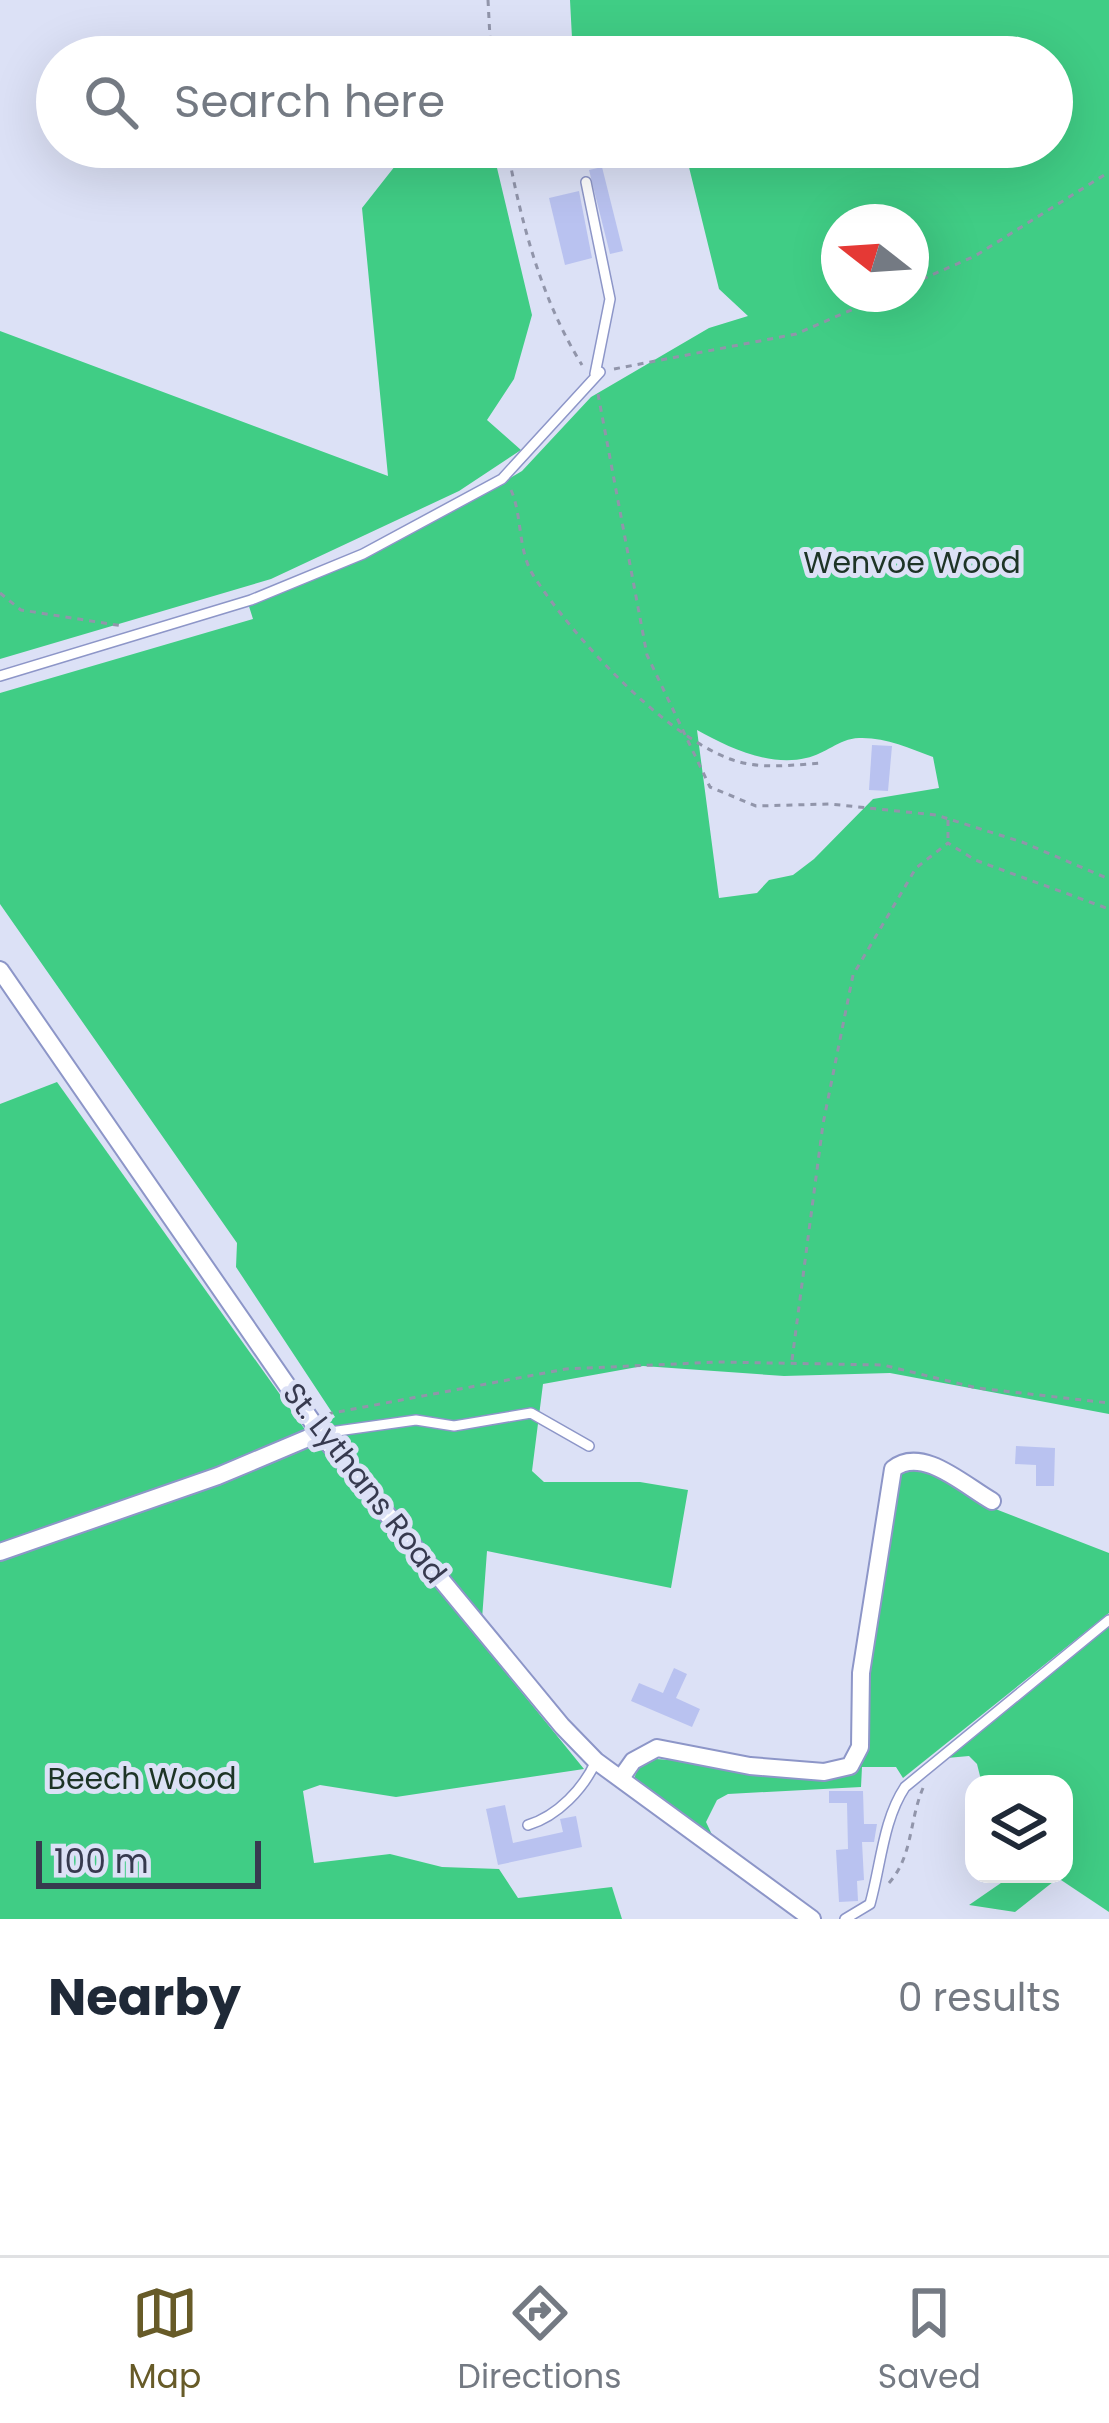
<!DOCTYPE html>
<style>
body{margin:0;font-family:Poppins,sans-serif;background:#f6f6f7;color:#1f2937}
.controls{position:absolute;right:36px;bottom:36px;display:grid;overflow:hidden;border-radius:24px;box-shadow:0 12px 48px #0002}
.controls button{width:108px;height:108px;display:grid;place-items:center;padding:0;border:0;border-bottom:3px solid #e0e1e3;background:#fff;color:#1f2937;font:60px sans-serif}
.compass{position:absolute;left:821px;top:204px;width:108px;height:108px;border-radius:50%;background:#fff;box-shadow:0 12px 48px #0002;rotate:287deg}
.scale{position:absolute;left:36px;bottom:30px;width:225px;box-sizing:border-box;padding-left:12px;border:6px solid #373a4f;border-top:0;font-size:33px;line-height:42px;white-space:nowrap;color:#373a4f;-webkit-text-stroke:9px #dce1f6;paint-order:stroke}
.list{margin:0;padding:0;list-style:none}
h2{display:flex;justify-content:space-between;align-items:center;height:156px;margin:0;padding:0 48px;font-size:51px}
h2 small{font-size:39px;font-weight:400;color:#747a83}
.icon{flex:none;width:66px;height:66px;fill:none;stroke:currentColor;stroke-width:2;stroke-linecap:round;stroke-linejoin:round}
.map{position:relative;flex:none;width:1109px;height:1919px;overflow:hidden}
.search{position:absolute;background:#fff;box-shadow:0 12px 48px #0002;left:36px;right:36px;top:36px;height:132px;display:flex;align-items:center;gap:30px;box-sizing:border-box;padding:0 42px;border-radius:66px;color:#747a83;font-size:45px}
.sheet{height:336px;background:#fff}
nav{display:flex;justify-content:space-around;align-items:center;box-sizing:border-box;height:168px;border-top:3px solid #e0e1e3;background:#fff;font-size:33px;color:#747a83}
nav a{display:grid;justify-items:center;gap:6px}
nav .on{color:#675b28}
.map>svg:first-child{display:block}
</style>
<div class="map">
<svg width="1109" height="1919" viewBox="0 0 1109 1919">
<rect width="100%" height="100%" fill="#dce1f6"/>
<g fill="#40cd85" fill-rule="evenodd">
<path d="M570,0H1109V1414L890,1373L784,1376L643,1366L543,1384L532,1471L544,1482H640L688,1490L671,1588L487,1551L482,1619L322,1426L335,1417L236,1267L237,1243L0,904V693L253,619L247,600L474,499L522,471L591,397L709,328L748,316L719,289L684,147H1052V57H573ZM839,222H911V294H839ZM697,730C727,747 770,767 806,758C826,754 838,739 859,738C885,737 909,748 933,757L939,788L873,799L814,859L793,875L769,880L757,893L719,898Z"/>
<path d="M410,147H492L532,315L514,379L487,420L521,450L459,491L271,579L0,659V331L388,476L362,208Z"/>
<path d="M57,1082L306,1431L252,1457L0,1548V1104Z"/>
<path d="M319,1443L584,1769L396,1797L320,1785L303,1791L314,1863L390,1854L442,1867L499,1869L518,1898L612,1887L622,1919H0V1561Z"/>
<path d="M922,1466L998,1510L1109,1553V1613L903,1778L896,1767H862L861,1787L728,1794L717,1800L706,1822L715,1841L634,1779L641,1758L847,1772L861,1767L863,1691L900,1468Z"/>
<path d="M1109,1626V1912L1058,1878L1015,1912L969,1905L1014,1874H1064V1784H982L977,1764L969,1756L947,1758Z"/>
</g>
<g fill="#b9c2f0">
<path d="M602,167L623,251L610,254L589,170Z"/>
<path d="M579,191L592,258L565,265L549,198Z"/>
<path d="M872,745L892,746L888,791L869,790Z"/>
<path d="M1016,1446L1055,1448L1054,1486H1036V1465L1015,1464Z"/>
<path d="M674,1668L687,1674L676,1698L700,1709L692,1727L631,1701L639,1683L663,1693Z"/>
<path d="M829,1791H863L864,1824H877L874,1842H862L864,1880L857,1881L858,1901L839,1902L836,1850L848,1849L847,1803H829Z"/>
<path d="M505,1805L513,1843L563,1832L560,1819L576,1816L582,1847L498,1865L486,1809Z"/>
</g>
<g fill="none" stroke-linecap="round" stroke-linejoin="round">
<defs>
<g id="lane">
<path d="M586,182L610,299L595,374"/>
<path d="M0,676L251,600L363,554L502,479L600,372"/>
<path d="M323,1433L416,1420L454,1426L531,1413L589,1446"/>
<path d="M528,1825C558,1816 584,1788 596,1761"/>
<path d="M845,1919L870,1904C881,1865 883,1820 905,1787L1109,1620"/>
</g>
<g id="street">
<path d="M0,970L320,1433L562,1726L596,1761L812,1919"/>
<path d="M0,1552L218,1476L320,1433"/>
<path d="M621,1778L633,1761L657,1748L750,1766L824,1772L850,1766L860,1747L861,1673L893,1469C922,1445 965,1486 992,1501"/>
</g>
</defs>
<use href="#lane" stroke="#8d96c8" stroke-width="12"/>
<use href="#street" stroke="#8d96c8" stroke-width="20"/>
<g stroke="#9195aa" stroke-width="3" stroke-dasharray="6 6" stroke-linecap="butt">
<path d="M488,0L491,57"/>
<path d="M507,147C521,222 541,299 582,365"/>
<path d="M911,284L975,256L1109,172"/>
<path d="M614,369L796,334L888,294"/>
<path d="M598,394L647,655L710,787L756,806L830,804L936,815L1022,842L1109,879"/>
<path d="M511,490C523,517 517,552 535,578C574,638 663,734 730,759C759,770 792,765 822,763"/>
<path d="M0,593L21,610L123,626"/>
<path d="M948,820V841"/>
<path d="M792,1360L823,1124L853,975L916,868L948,843L975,860L1109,909"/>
<path d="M327,1414L566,1369L718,1362L883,1365L977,1388L1109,1403"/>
<path d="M889,1883C913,1856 909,1821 923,1788"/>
</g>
<use href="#lane" stroke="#fff" stroke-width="9"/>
<use href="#street" stroke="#fff" stroke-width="16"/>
</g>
<g text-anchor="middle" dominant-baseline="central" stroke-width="10" stroke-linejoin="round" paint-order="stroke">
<g font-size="30" fill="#1d3426" stroke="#dce1f6">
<text x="912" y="562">Wenvoe Wood</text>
<text x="142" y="1778">Beech Wood</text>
</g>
<g font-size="30" fill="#373a4f" stroke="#dce1f6">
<text transform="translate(365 1483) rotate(52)">St. Lythans Road</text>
</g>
</g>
</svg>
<div class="controls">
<button><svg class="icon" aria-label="layers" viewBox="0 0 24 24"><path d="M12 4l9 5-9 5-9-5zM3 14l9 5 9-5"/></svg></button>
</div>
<svg class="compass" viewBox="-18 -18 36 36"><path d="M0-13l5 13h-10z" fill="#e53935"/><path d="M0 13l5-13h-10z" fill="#747a83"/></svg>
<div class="scale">100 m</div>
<div class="search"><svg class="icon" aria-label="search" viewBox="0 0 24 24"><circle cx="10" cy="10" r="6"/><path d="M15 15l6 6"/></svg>Search here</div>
</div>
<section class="sheet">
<h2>Nearby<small>0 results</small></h2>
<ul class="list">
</ul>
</section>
<nav>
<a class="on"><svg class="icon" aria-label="map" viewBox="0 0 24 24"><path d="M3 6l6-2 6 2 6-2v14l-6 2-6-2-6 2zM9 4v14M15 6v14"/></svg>Map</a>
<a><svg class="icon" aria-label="directions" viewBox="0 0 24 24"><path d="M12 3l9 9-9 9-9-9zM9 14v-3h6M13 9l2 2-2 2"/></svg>Directions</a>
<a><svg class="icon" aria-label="saved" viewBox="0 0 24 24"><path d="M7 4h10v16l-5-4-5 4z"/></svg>Saved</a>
</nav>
